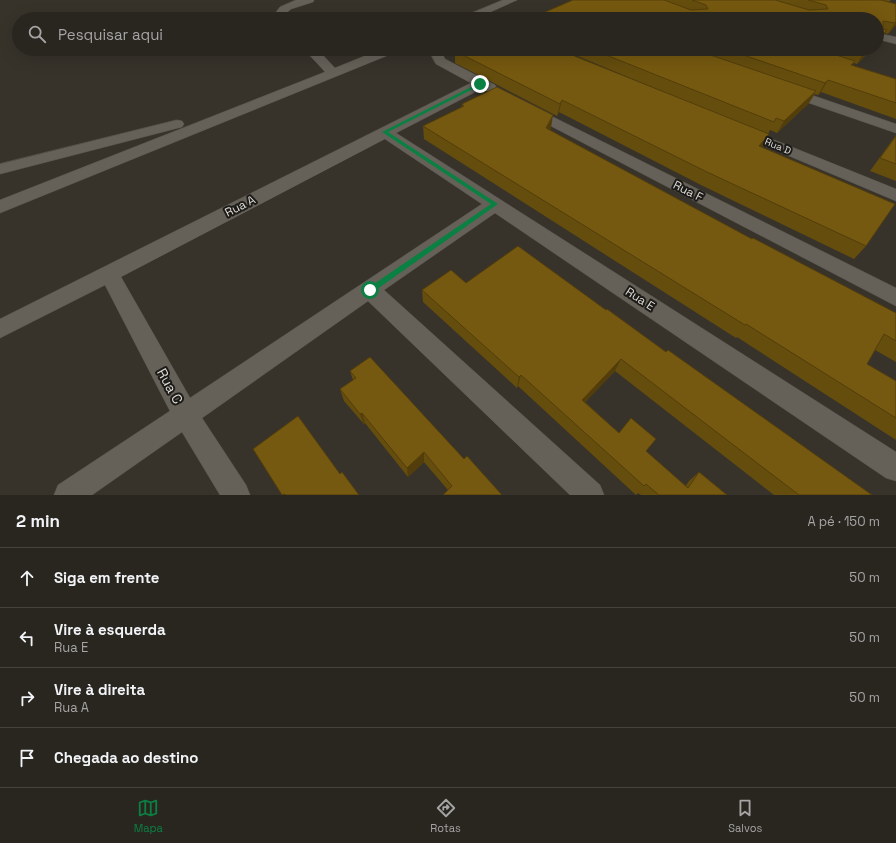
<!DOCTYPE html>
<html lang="pt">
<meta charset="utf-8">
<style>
body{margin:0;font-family:"Space Grotesk",sans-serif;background:#312e29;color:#f1f3f6}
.stop{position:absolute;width:12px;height:12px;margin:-9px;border:3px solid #0b8043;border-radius:50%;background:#fff}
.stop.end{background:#0b8043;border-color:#fff;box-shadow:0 1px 4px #0008}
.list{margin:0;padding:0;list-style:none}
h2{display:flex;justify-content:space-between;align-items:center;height:52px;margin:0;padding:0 16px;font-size:17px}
h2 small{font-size:13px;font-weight:400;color:#a5a5a5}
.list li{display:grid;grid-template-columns:26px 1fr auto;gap:12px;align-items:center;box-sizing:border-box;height:60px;padding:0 16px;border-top:1px solid #45433e}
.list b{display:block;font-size:15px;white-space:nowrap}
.list p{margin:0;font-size:13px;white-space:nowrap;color:#a5a5a5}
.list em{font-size:13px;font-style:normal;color:#a5a5a5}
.icon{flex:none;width:22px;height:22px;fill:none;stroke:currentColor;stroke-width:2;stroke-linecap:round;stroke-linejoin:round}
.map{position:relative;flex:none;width:896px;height:495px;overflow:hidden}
.search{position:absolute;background:#292620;box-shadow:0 4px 16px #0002;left:12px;right:12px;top:12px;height:44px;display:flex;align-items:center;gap:10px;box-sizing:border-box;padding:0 14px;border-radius:22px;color:#a5a5a5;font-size:15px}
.sheet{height:292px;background:#292620}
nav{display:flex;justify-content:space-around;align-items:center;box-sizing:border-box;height:56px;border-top:1px solid #45433e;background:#292620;font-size:11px;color:#a5a5a5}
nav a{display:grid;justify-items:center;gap:2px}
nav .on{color:#0b8043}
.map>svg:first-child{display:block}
</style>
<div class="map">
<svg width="896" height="495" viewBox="0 0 896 495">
<rect width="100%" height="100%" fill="#37332b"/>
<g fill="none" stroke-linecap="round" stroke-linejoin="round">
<defs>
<g id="minor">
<path d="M296,0H314L313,2L291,9L284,15L287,19L274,18L273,16L280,7Z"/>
<path d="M503,0H517L475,19H461L462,17Z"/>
<path d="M877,33L896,37V44L877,39Z"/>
<path d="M304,49H317L335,68L382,49H398L396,52L0,213V200L325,72Z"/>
<path d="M428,49H440L445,59L495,85L497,88L495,91L490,92L481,89L396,133L896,452V481L886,478L495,213L384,290L600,485L604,495H570L368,301L202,418L246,485L250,495H220L182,432L92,495H54L58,485L170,411L105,285L0,338V319L471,83L436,64ZM385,139L482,204L190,398L121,277Z"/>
<path d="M788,87L896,124V133L783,94L781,91L783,88Z"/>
<path d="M529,105L896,288V306L524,112L522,109L524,106Z"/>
<path d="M177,120L182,121L184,124L182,127L0,174V164Z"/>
<path d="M742,127L896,189V201L737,134L735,131L737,128Z"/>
</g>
</defs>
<use href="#minor" stroke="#54514b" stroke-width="1"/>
<use href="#minor" fill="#656158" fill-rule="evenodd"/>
</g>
<g fill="#654d0e">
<path d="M573,0H891L889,2L896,4V25L888,34L885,33L880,41L877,19H529Z"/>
<path d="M561,49H872L857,64L854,63L852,65L896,79V119L821,92L818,95L815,94L809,103L777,133L770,130L762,147L866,246L854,259L701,185L559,112L557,116L455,63V51L666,93Z"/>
<path d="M462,104L551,128L550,130L752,239L896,313V362L875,350L867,364L896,381V440L737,337L736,338L424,139L423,126L462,107Z"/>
<path d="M896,135V181L870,171Z"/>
<path d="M466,283L606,310L872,495H774L615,371L585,402L619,433L646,452L685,487L689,481L699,472L727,495H641L638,493L636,495L518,386L517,388L423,302L422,290Z"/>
<path d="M350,371L464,459L502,495L448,490L424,462L408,477L365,423L364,424L344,401L340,389L353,380Z"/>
</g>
<g fill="#533e0b">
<path d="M896,21V25L888,34L895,23Z"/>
<path d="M887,30L880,41L877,44V40Z"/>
<path d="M867,49H872L857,64L864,52Z"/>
<path d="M828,80L821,92L818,95L825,83Z"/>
<path d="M816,91L809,103L777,133L784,121Z"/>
<path d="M562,100L559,112L557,116L560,104Z"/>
<path d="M553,115L551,128L544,141L546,128Z"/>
<path d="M769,134L762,147L752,159L759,146Z"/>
<path d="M621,359L615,371L577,411L582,400Z"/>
<path d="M521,375L518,386L517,388L519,377Z"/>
<path d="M362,413L365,423L364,424L360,414Z"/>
<path d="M424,452V462L408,477L407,468Z"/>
</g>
<g fill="#765910" stroke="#533e0b">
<path d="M573,0H664L691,10L708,9L706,5L692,0H775L809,10L828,9L826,5L808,0H881L896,4V21L895,23L883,21V29L887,30L877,40V19H529Z"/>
<path d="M460,49H557L769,134L759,146L895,204L866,246L707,172L562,100L560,104L455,51Z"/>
<path d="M591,49H693L816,91L784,121L776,118L774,122Z"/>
<path d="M726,49H817L855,61L851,65L896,79V103L828,80L825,83Z"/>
<path d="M853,49H867L864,52Z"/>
<path d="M497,87L553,115L546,128L752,239L753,238L896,313V341L884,334L867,364L896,381V418L746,324L745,325L423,126L464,106L462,104Z"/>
<path d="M896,136V164L880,158Z"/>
<path d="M518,246L606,310L607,309L666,352L668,350L872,495H799L621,359L582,400L619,433L631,418L656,439L646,451L688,488L699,472L727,495H659L646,484L644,486L521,375L519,377L422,290L451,270L466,283Z"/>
<path d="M370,357L464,459L467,456L502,495H443L452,486L424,452L407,468L362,413L360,414L340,389L356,378L350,371Z"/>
<path d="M298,416L340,474L342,472L359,495H285V494L282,495L253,449Z"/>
</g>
<path fill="#0b8043" d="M479,83L483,84L388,132L498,204L373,292H368V288L491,204L382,132Z"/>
<g text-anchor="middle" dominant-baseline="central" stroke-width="4" stroke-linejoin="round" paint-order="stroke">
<g font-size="10" fill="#dedcd7" stroke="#1d1b18">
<text transform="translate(778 146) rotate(22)">Rua D</text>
</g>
<g font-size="12" fill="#dedcd7" stroke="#1d1b18">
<text transform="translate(688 191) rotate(27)">Rua F</text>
<text transform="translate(240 206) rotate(-27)">Rua A</text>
<text transform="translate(640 299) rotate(33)">Rua E</text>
</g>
<g font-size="14" fill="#dedcd7" stroke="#1d1b18">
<text transform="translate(170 386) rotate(61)">Rua C</text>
</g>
</g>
</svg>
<div class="stop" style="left:370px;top:290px"></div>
<div class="stop end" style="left:480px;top:84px"></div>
<div class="search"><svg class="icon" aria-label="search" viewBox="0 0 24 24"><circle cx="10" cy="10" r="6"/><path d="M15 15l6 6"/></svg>Pesquisar aqui</div>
</div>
<section class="sheet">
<h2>2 min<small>A pé · 150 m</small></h2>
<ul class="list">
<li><svg class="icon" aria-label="ahead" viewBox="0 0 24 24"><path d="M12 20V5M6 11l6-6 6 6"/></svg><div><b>Siga em frente</b></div><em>50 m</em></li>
<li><svg class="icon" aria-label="left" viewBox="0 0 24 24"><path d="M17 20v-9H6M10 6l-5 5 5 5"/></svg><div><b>Vire à esquerda</b><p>Rua E</p></div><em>50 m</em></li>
<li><svg class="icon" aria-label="right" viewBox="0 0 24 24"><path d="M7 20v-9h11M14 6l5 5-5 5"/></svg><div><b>Vire à direita</b><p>Rua A</p></div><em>50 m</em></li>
<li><svg class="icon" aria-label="arrive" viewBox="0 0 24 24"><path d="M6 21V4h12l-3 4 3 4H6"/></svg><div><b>Chegada ao destino</b></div></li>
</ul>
</section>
<nav>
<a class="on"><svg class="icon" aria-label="map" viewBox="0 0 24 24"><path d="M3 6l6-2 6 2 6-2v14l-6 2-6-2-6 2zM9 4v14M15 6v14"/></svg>Mapa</a>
<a><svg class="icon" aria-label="directions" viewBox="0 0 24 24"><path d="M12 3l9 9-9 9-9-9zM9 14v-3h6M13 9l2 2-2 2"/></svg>Rotas</a>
<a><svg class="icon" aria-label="saved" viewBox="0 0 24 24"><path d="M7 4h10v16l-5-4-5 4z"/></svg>Salvos</a>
</nav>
